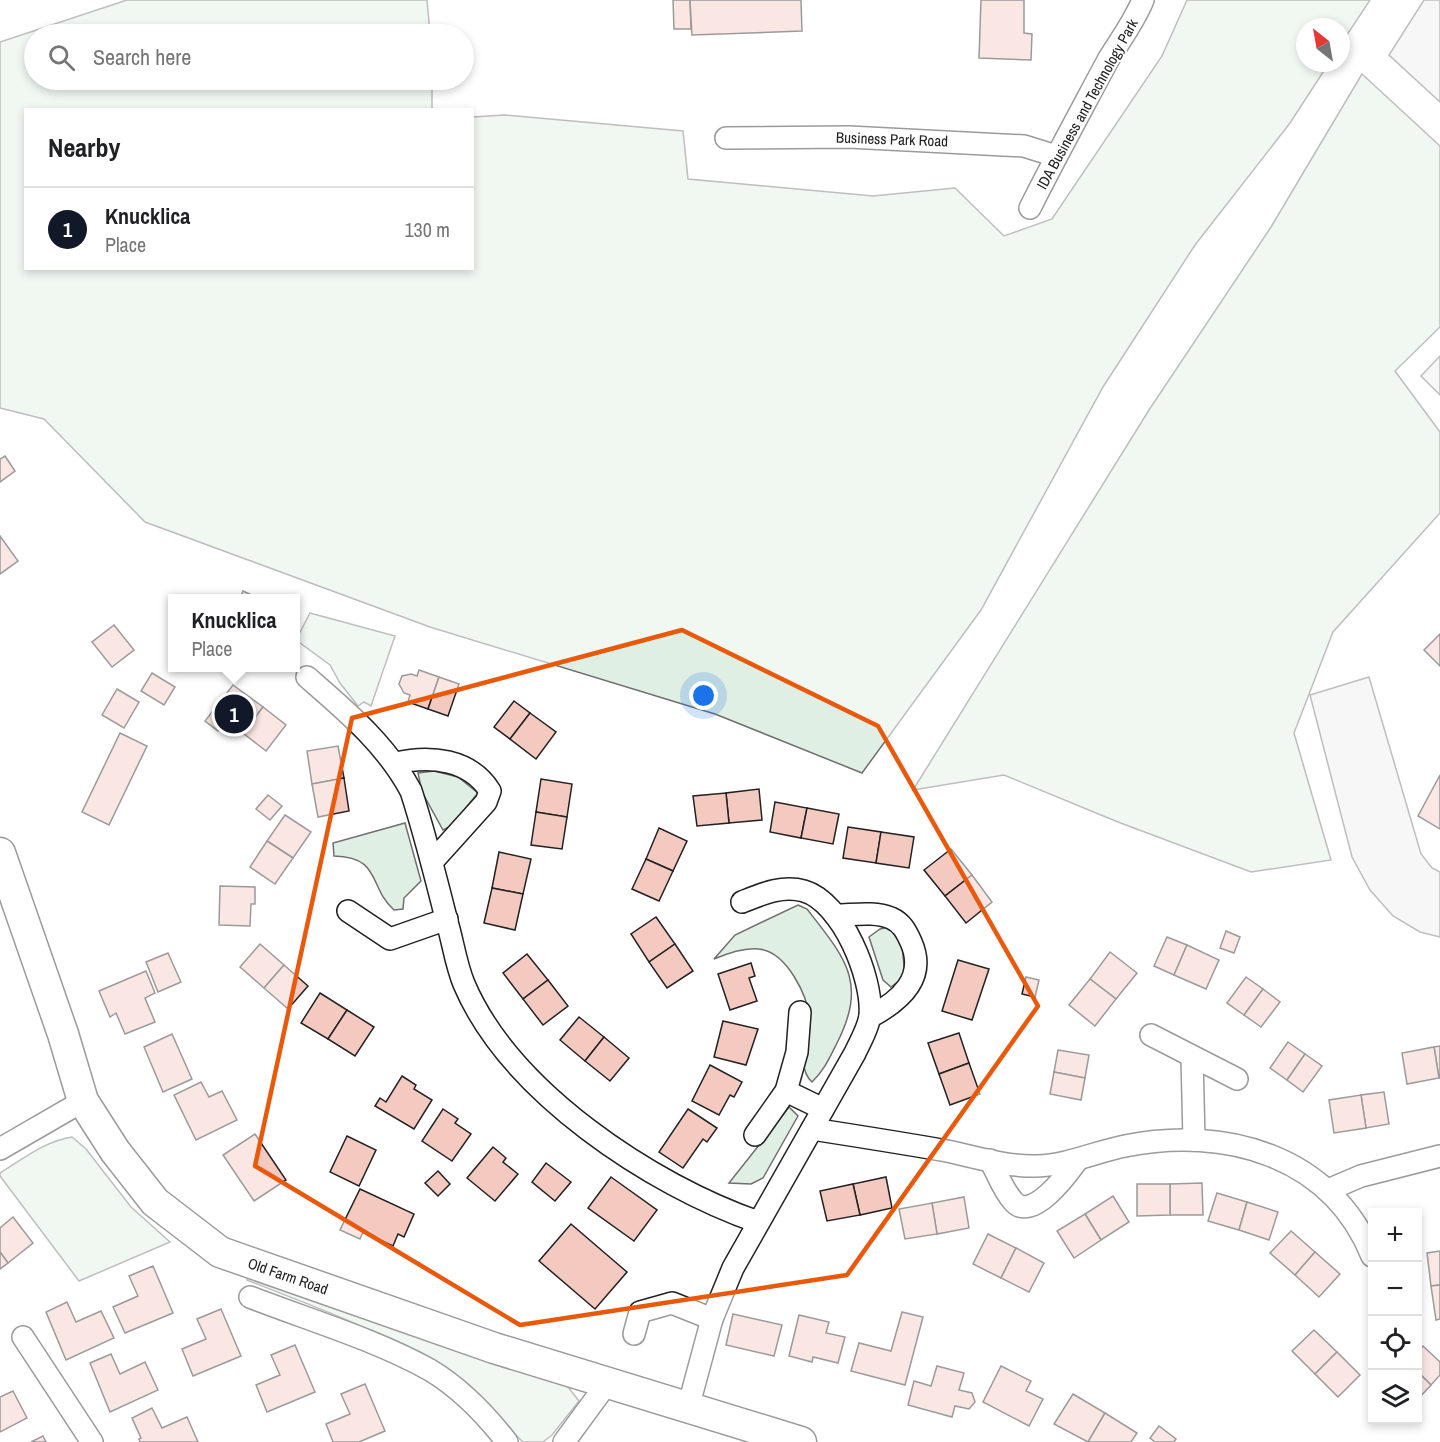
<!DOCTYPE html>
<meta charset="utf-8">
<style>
body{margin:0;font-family:"Archivo Narrow",sans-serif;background:#f6f6f6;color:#202124}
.controls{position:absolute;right:18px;bottom:18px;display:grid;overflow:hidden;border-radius:0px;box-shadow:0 3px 9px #0003}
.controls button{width:54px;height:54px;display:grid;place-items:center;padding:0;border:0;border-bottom:2px solid #e0e0e0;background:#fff;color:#202124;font:30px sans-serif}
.compass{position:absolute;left:1296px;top:18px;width:54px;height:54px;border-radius:50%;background:#fff;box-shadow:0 3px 9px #0003;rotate:329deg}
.you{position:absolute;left:704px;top:696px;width:21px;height:21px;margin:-15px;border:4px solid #fff;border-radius:50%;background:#1a73e8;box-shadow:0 0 0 9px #1a73e833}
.badge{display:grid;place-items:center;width:39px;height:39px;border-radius:50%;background:#111827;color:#fff;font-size:20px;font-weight:700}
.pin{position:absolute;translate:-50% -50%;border:3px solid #fff;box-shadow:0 2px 6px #0006}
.popup{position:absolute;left:168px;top:594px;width:132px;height:78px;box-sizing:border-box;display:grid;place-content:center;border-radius:0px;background:#fff;filter:drop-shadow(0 2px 4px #0005);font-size:20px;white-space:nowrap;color:#757577}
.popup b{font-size:22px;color:#202124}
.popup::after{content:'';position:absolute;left:50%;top:100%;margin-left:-12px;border:12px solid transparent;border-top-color:#fff}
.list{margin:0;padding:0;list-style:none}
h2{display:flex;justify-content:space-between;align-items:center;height:78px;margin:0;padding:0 24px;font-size:26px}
h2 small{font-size:20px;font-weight:400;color:#757577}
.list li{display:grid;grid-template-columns:39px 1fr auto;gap:18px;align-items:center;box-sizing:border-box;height:84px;padding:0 24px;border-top:2px solid #e0e0e0}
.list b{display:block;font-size:22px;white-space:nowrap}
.list p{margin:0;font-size:20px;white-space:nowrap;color:#757577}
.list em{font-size:20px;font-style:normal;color:#757577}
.icon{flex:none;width:33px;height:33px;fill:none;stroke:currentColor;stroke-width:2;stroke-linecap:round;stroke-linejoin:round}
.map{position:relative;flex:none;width:1440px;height:1442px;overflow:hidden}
.search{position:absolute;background:#fff;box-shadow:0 3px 9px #0003;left:24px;top:24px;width:450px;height:66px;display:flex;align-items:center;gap:15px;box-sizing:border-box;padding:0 21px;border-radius:33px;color:#757577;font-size:22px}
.panel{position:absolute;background:#fff;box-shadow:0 3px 9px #0003;left:24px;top:108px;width:450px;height:162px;border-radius:0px}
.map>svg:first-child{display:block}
</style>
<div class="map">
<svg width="1440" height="1442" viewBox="0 0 1440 1442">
<rect width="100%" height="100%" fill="#fff"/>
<g fill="#e0efe3" stroke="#6f6f6f" stroke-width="1.5">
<path d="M127,0H427L430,34H34V80H432V109L26,110V268H472L473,117L504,115L683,131L688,179L873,196L955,188L1004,236L1052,219L1162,56L1187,0H1370L1341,44V27H1305V63H1329L1290,123L1195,245L1103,387L981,610L862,773L715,714L430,627L145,522L44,419L0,408V42Z"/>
<path d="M1362,74L1440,146V327L1395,371L1440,432V513L1333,632L1294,733L1331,860L1251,872L1118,822L1004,775L913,790L1149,410L1271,227Z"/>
<path d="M310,613L395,636L371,706L364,702L358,706L340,683L330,665L296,640Z"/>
<path d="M434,771L458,777L478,793L451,826L443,830L422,792L418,773Z"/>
<path d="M405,823L421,881L404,898L403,909L394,910C368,887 382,857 334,856L333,843Z"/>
<path d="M798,905L807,909C845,958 868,982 837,1043C830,1057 824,1071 812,1082C794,1065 812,1042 810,1021C808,996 787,952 759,949C744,947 728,953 714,959L735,935Z"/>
<path d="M890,927L901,935L905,976L891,987L883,980L869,937L880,929Z"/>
<path d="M789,1107L798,1116L763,1178L751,1184L729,1183Z"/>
<path d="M72,1137L86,1149L131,1207L170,1242L79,1281L0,1176V1173C23,1159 45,1141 72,1137Z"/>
<path d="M249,1275L564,1382L579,1401L552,1435L543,1442H523C505,1426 492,1404 472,1389C406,1338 324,1311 247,1280Z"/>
</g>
<g fill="#ededed" stroke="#6f6f6f" stroke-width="1.5">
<path d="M1424,0H1440V102L1389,55Z"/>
<path d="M1440,356V395L1421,376Z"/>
<path d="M1369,677L1421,854L1432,868L1440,872V937L1420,932L1393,916L1370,890L1352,857L1310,695Z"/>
</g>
<g fill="#f3c9c0" stroke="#222" stroke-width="1.5">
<path d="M673,0H690L691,29H674Z"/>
<path d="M690,0H801L802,31L692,35Z"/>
<path d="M981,0H1024V33L1032,34L1031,60L979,58Z"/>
<path d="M5,456L15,471L0,482V459Z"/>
<path d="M0,536L18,561L0,574Z"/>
<path d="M243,591L258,598H240Z"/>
<path d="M114,625L134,650L112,667L92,642Z"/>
<path d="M1440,634V666L1424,650Z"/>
<path d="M419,670L439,677L428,709L408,702L410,695L404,693L399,684L402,676L411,674L417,676Z"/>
<path d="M152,673L175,687L164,705L141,691Z"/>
<path d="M439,677L459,684L448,716L428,709Z"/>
<path d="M233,685L263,707L243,733L226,721L218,731L205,721Z"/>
<path d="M117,689L139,702L124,728L102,715Z"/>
<path d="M514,701L530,713L510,739L494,727Z"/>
<path d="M263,707L286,725L266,751L243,733Z"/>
<path d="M530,713L556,732L536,759L510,739Z"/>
<path d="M120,733L147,746L109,825L82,812Z"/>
<path d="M338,746L344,778L312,784L307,751Z"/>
<path d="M1440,775V829L1418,816Z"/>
<path d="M344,778L349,811L318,817L312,784Z"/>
<path d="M541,779L572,784L567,817L536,812Z"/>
<path d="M759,789L762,820L729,823L726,793Z"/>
<path d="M726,793L729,823L697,826L693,796Z"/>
<path d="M268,795L282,806L270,820L256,809Z"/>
<path d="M775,802L807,808L801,838L770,832Z"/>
<path d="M807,808L839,814L833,844L801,838Z"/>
<path d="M536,812L567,817L562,849L531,845Z"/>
<path d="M285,815L311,832L293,858L267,841Z"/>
<path d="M848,827L881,832L876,863L843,858Z"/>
<path d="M659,828L687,841L673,871L646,859Z"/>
<path d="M881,832L914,837L909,868L876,863Z"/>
<path d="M267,841L293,858L275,884L250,867Z"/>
<path d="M951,849L972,875L945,896L924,870Z"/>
<path d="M499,852L531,859L523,894L492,888Z"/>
<path d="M646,859L673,871L659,901L632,889Z"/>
<path d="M972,875L992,902L966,923L945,896Z"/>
<path d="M220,886L255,887V904H251L250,926L219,925Z"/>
<path d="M492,888L523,894L515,930L484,923Z"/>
<path d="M656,917L675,944L649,962L631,934Z"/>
<path d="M1226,931L1240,937L1234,953L1220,948Z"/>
<path d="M1167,937L1187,945L1174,975L1154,966Z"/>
<path d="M260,944L284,965L264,988L240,967Z"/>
<path d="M675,944L693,971L667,988L649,962Z"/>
<path d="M1187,945L1219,960L1206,989L1174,975Z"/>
<path d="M1110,952L1137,973L1116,999L1090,979Z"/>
<path d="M168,953L181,982L158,992L146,962Z"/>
<path d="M527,954L548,980L523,999L503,973Z"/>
<path d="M958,960L989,969L972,1020L942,1011Z"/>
<path d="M751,963L755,976L749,978L757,1001L730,1010L718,974Z"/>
<path d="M284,965L308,986L288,1009L264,988Z"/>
<path d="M146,971L155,993L145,998L155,1022L125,1034L116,1013L110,1017L99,991Z"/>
<path d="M1026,977L1039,980L1035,997L1022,994Z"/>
<path d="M1246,977L1263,989L1244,1015L1227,1003Z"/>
<path d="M1090,979L1116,999L1095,1026L1069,1005Z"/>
<path d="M548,980L568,1006L543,1025L523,999Z"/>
<path d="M1263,989L1280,1002L1261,1027L1244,1015Z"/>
<path d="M320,993L347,1010L328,1039L301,1023Z"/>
<path d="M347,1010L374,1027L355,1056L328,1039Z"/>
<path d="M579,1017L604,1037L585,1061L560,1040Z"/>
<path d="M723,1021L758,1029L746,1065L714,1057Z"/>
<path d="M959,1033L969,1063L939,1074L928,1043Z"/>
<path d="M172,1034L192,1079L163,1092L144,1047Z"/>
<path d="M604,1037L629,1058L610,1081L585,1061Z"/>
<path d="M1288,1042L1305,1054L1287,1080L1270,1068Z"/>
<path d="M1440,1046V1078H1439L1434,1047Z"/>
<path d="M1434,1047L1439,1078L1407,1084L1402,1053Z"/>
<path d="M1058,1050L1089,1055L1085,1078L1054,1072Z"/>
<path d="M1305,1054L1322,1066L1303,1092L1287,1080Z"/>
<path d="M969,1063L980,1094L950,1105L939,1074Z"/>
<path d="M710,1065L742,1082L734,1097L730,1095L719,1115L692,1101Z"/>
<path d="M1054,1072L1085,1078L1081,1100L1050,1094Z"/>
<path d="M402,1076L416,1085L414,1089L432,1100L414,1129L375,1106L380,1098L386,1102Z"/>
<path d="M201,1082L209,1097L222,1091L237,1120L196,1140L174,1095Z"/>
<path d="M1384,1092L1389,1124L1366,1128L1361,1095Z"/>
<path d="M1361,1095L1366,1128L1334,1133L1329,1100Z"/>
<path d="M443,1109L458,1119L455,1123L471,1134L452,1161L422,1141Z"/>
<path d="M688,1109L717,1128L707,1142L703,1139L683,1168L659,1152Z"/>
<path d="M255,1134L286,1180L254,1201L223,1155Z"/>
<path d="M347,1136L376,1150L359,1186L330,1172Z"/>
<path d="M493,1147L506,1158L503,1162L518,1174L495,1201L467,1178Z"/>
<path d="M546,1163L571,1182L555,1201L532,1182Z"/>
<path d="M438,1171L450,1184L438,1196L425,1183Z"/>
<path d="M611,1177L657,1210L634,1241L588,1208Z"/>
<path d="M886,1177L892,1208L860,1215L853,1184Z"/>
<path d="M1202,1183L1203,1215H1170V1184Z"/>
<path d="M853,1184L860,1215L827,1221L820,1191Z"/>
<path d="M1137,1184H1170V1215L1137,1216Z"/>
<path d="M360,1189L414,1214L404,1237L398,1234L393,1246L363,1232L360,1239L340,1230Z"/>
<path d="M1217,1193L1247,1202L1239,1230L1208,1221Z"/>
<path d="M1113,1196L1129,1222L1101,1240L1085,1214Z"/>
<path d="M964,1197L969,1228L937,1234L932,1203Z"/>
<path d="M1247,1202L1278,1212L1269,1240L1239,1230Z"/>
<path d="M932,1203L937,1234L905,1239L899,1209Z"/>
<path d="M1085,1214L1101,1240L1074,1258L1057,1231Z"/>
<path d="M13,1217L33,1243L8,1263L0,1252V1228Z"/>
<path d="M571,1224L627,1272L595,1309L539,1261Z"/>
<path d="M1291,1231L1315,1252L1295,1275L1270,1253Z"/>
<path d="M988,1234L1016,1248L1001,1278L973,1264Z"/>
<path d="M1016,1248L1044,1263L1029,1292L1001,1278Z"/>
<path d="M1440,1251V1285L1431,1286L1427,1253Z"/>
<path d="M0,1252L8,1263L0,1269Z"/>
<path d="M1315,1252L1340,1274L1319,1297L1295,1275Z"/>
<path d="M153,1266L173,1313L125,1333L113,1307L138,1296L129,1276Z"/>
<path d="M1440,1285V1319L1436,1320L1431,1286Z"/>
<path d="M67,1302L76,1322L101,1311L114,1338L66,1360L46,1312Z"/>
<path d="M221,1309L241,1356L193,1376L182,1349L206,1339L197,1319Z"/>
<path d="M902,1312L923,1317L905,1385L851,1371L859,1343L891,1351Z"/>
<path d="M733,1314L782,1325L774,1356L726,1345Z"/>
<path d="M799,1315L829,1322L826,1333L845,1337L838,1363L813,1357L812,1362L789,1356Z"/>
<path d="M1314,1330L1337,1352L1315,1374L1292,1351Z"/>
<path d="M295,1345L315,1392L267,1412L256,1385L280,1375L271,1355Z"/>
<path d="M1423,1346L1440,1362V1375L1431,1385L1418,1372V1352Z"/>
<path d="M1337,1352L1360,1375L1338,1397L1315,1374Z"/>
<path d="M111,1354L120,1374L145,1362L158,1390L110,1412L90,1363Z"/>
<path d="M937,1366L964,1373L959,1390L972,1393L975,1402L969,1409L955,1406L952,1417L908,1405L914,1381L931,1386Z"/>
<path d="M1001,1366L1031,1381L1026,1391L1043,1399L1029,1426L983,1402Z"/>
<path d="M1418,1372L1431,1385L1418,1399Z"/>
<path d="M365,1384L385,1431L359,1442H333L326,1424L350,1414L341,1394Z"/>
<path d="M13,1391L27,1418L0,1432V1397Z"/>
<path d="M1073,1394L1105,1413L1088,1442L1054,1424Z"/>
<path d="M152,1408L162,1428L187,1417L198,1442H140L139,1439L141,1438L132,1418Z"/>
<path d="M1105,1413L1137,1433L1131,1442H1088Z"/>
<path d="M1159,1426L1176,1439L1174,1442H1155L1150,1438Z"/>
<path d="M43,1436L46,1442H31Z"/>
</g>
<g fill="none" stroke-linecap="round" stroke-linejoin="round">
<defs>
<g id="street">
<path d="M726,138L849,137L1024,146L1056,156"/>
<path d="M1030,208C1055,158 1082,109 1108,60C1120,40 1134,22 1143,0"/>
<path d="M307,677C346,711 386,744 411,791C425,834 436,878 447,922C453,942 456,965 464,984C510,1092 651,1185 758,1222"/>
<path d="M396,763C430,755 470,759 490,791L486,802L432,862"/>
<path d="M348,911L390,939L447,919"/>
<path d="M835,915C853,915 874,911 891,918C902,923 906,931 911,942C927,978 900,1001 870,1017"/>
<path d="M1151,1035L1237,1079"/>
<path d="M1192,1057L1194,1140"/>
<path d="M786,1091L823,1109"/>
<path d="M812,1129C857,1136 902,1143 947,1151C975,1157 1007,1167 1037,1166C1068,1165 1095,1152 1125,1146C1225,1126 1331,1155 1372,1256"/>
<path d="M755,1135L786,1091L797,1052L800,1012"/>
<path d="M0,1149L83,1101"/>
<path d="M990,1160C997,1173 1003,1190 1013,1201C1031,1223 1066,1176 1076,1162"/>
<path d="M1328,1190L1361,1176L1440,1156"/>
<path d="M250,1297C309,1320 374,1339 430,1370C460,1388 486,1415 507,1442"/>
<path d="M634,1334L640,1312L672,1303L712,1319"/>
<path d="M23,1337L92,1442"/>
<path d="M688,1408L712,1319L733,1268L855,1053C860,1042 869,1027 870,1015C873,978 842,902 804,891C782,885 762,894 742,902"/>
<path d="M564,1442L608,1382"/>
</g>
<path id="secondary" d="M0,853L63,1034L83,1101L115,1151L155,1202L220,1252L494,1348L801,1442"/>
</defs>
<use href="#street" stroke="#222" stroke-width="24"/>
<use href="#secondary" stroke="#222" stroke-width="33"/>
<use href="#street" stroke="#fff" stroke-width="21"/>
<use href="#secondary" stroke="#fff" stroke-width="30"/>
</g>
<path d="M0 0H1440V1442H0ZM682,630L878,726L1038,1006L847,1275L520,1325L255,1166L352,718Z" fill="#fff" fill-opacity=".55" fill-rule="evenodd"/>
<path fill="none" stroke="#e8590c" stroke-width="4.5" stroke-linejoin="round" d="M682,630L878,726L1038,1006L847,1275L520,1325L255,1166L352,718Z"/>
<g text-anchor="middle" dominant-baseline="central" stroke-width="4.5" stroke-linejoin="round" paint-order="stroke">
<g font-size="15" fill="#222" stroke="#fff">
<text transform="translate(1087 104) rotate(-61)">IDA Business and Technology Park</text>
<text transform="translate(892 139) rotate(2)">Business Park Road</text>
<text transform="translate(288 1276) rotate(19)">Old Farm Road</text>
</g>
</g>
</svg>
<div class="controls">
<button>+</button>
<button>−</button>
<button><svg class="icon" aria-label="locate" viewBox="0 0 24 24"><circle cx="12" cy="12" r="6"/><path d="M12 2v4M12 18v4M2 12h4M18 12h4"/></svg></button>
<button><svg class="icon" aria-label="layers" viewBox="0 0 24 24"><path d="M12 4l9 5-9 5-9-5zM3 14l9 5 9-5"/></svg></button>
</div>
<svg class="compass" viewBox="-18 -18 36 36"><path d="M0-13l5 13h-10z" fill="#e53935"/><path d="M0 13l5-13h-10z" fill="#757577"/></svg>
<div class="you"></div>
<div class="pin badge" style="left:234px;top:714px">1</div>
<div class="popup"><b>Knucklica</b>Place</div>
<div class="search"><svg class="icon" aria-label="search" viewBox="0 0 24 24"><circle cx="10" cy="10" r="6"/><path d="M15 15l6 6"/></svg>Search here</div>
<section class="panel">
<h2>Nearby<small></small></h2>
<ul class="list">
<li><span class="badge">1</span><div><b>Knucklica</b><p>Place</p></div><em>130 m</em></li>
</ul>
</section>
</div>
